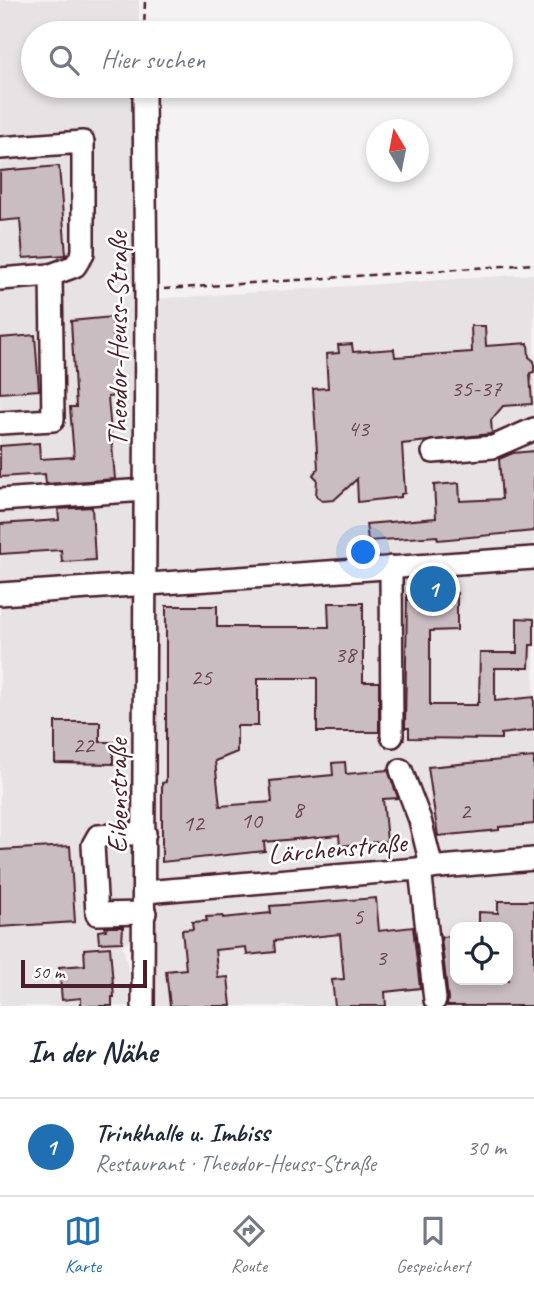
<!DOCTYPE html>
<html lang="de">
<meta charset="utf-8">
<style>
body{margin:0;font-family:Caveat,sans-serif;background:#f2f2f3;color:#1f2937}
.controls{position:absolute;right:21px;bottom:21px;display:grid;overflow:hidden;border-radius:14px;box-shadow:0 4px 10px #0003}
.controls button{width:63px;height:63px;display:grid;place-items:center;padding:0;border:0;border-bottom:2px solid #e0e1e3;background:#fff;color:#1f2937;font:35px sans-serif}
.compass{position:absolute;left:366px;top:119px;width:63px;height:63px;border-radius:50%;background:#fff;box-shadow:0 4px 10px #0003;rotate:350deg}
.scale{position:absolute;left:21px;bottom:18px;width:126px;box-sizing:border-box;padding-left:7px;border:4px solid #4a1f2b;border-top:0;font-size:19px;line-height:24px;white-space:nowrap;color:#4a1f2b;-webkit-text-stroke:5px #fff;paint-order:stroke}
.you{position:absolute;left:364px;top:553px;width:24px;height:24px;margin:-18px;border:5px solid #fff;border-radius:50%;background:#1a73e8;box-shadow:0 0 0 10px #1a73e833}
.badge{display:grid;place-items:center;width:46px;height:46px;border-radius:50%;background:#1f6fb2;color:#fff;font-size:23px;font-weight:700}
.pin{position:absolute;translate:-50% -50%;border:4px solid #fff;box-shadow:0 2px 7px #0006}
.list{margin:0;padding:0;list-style:none}
h2{display:flex;justify-content:space-between;align-items:center;height:91px;margin:0;padding:0 28px;font-size:30px}
h2 small{font-size:23px;font-weight:400;color:#747a83}
.list li{display:grid;grid-template-columns:46px 1fr auto;gap:21px;align-items:center;box-sizing:border-box;height:98px;padding:0 28px;border-top:2px solid #e0e1e3}
.list b{display:block;font-size:26px;white-space:nowrap}
.list p{margin:0;font-size:23px;white-space:nowrap;color:#747a83}
.list em{font-size:23px;font-style:normal;color:#747a83}
.icon{flex:none;width:38px;height:38px;fill:none;stroke:currentColor;stroke-width:2;stroke-linecap:round;stroke-linejoin:round}
.map{position:relative;flex:none;width:534px;height:1006px;overflow:hidden}
.search{position:absolute;background:#fff;box-shadow:0 4px 10px #0003;left:21px;right:21px;top:21px;height:77px;display:flex;align-items:center;gap:18px;box-sizing:border-box;padding:0 24px;border-radius:38px;color:#747a83;font-size:26px}
.sheet{height:189px;background:#fff}
nav{display:flex;justify-content:space-around;align-items:center;box-sizing:border-box;height:98px;border-top:2px solid #e0e1e3;background:#fff;font-size:19px;color:#747a83}
nav a{display:grid;justify-items:center;gap:4px}
nav .on{color:#1f6fb2}
.map>svg:first-child{display:block}
</style>
<div class="map">
<svg width="534" height="1006" viewBox="0 0 534 1006">
<rect width="100%" height="100%" fill="#f4f2f2"/>
<filter id="ink" filterUnits="userSpaceOnUse"><feTurbulence type="fractalNoise" baseFrequency=".0143" numOctaves="2"/><feDisplacementMap in="SourceGraphic" scale="14" xChannelSelector="R" yChannelSelector="G"/><feConvolveMatrix kernelMatrix="1 2 1 2 8 2 1 2 1" color-interpolation-filters="sRGB"/></filter>
<g filter="url(#ink)">
<path fill="#e7e2e3" fill-rule="evenodd" d="M0,0H139L138,33H33V86H137L138,300L534,274V1006H154L152,940L122,943L129,972V1006H0ZM455,927H508V980H455Z"/>
<g fill="#cabdc1" stroke="#4a1f2b" stroke-width="2">
<path d="M59,166L66,255L23,258L20,219L0,221V171Z"/>
<path d="M112,317L118,396L108,397L115,479L46,484L45,474L0,477V446L39,443L40,459L74,457L70,407H76L71,321Z"/>
<path d="M471,326H485L486,346L528,343L529,357L534,361V372L530,373L532,404L503,406L491,420L492,433L490,434L402,444L405,493L401,494V497L358,502L357,479L334,500L322,501L316,496L317,479L313,475L318,468L313,389L328,388L326,354L339,353L338,345L352,344L353,352L394,349L395,357L472,352Z"/>
<path d="M35,335L39,390L0,393V338Z"/>
<path d="M534,451V531L438,540L437,536L368,541L366,524L436,518L434,485L459,483L460,501L502,499L499,459L513,453Z"/>
<path d="M92,507L95,560L62,562L61,550L0,554V524L59,520L58,509Z"/>
<path d="M429,593H457V630L430,631V705H477V702H479L480,653H517V618L534,619V645H530L529,668H495V701L534,697V730L501,734V739L409,738V728H405L407,595H429Z"/>
<path d="M328,603H363V682H379V732H317V678H258V726H237V752L215,761L220,806L272,802L270,781L333,775L332,763L345,762L346,774L388,770L398,798L383,799L387,841L340,846L339,835L264,842L265,851L162,862V783L166,782V606H217V627H329Z"/>
<path d="M55,722H100V742H113V764L55,763Z"/>
<path d="M534,757V824L499,827V830L438,836L428,767Z"/>
<path d="M70,846L75,922L0,927V850Z"/>
<path d="M376,898L379,931L413,927L420,988L385,992L386,1006H335L332,980L344,979L340,934L274,941L275,952L247,955L246,947L215,950L218,978L228,977L231,1006H170L166,971L186,969L182,930L193,929L192,922L207,921L206,917L223,916V918L271,913L270,906Z"/>
<path d="M498,901H534V1006H447L448,999L441,937L455,936V980H508V927H479V912L498,913Z"/>
<path d="M105,927H123L122,942L99,943L98,931L106,930Z"/>
<path d="M110,947L114,997H112V1006H81V998L62,1000L59,967L85,965L84,949Z"/>
</g>
<g fill="none" stroke-linecap="round" stroke-linejoin="round">
<defs>
<g id="minor">
<path d="M0,148L83,142V253L75,266L51,275L53,420L0,423"/>
<path d="M0,279L51,275"/>
<path d="M433,452L493,447L534,429"/>
<path d="M0,500L145,490"/>
<path d="M391,567L392,736"/>
<path d="M0,594L534,558"/>
<path d="M401,770L420,820L432,868"/>
<path d="M420,869L435,1000"/>
<path d="M145,892L534,859"/>
<path d="M145,913L97,914L93,845L98,836L145,833"/>
<path d="M143,1006L146,290L144,93"/>
</g>
</defs>
<use href="#minor" stroke="#4a1f2b" stroke-width="26"/>
<g stroke="#4a1f2b" stroke-width="2.5" stroke-dasharray="7 5" stroke-linecap="butt">
<path d="M144,33L145,0"/>
<path d="M164,289L534,264"/>
</g>
<use href="#minor" stroke="#fff" stroke-width="21"/>
</g>
</g>
<g text-anchor="middle" dominant-baseline="central" stroke-width="5" stroke-linejoin="round" paint-order="stroke">
<g font-size="24" fill="#6a4650">
<text x="476" y="388">35-37</text>
<text x="358" y="428">43</text>
<text x="345" y="654">38</text>
<text x="201" y="677">25</text>
<text x="83" y="745">22</text>
<text x="298" y="809">8</text>
<text x="465" y="811">2</text>
<text x="251" y="820">10</text>
<text x="193" y="823">12</text>
<text x="358" y="916">5</text>
<text x="381" y="957">3</text>
</g>
<g font-size="28" fill="#4a1f2b" stroke="#fff">
<text transform="translate(117 339) rotate(-90)">Theodor-Heuss-Straße</text>
<text transform="translate(117 796) rotate(-90)">Eibenstraße</text>
<text transform="translate(337 848) rotate(-5)">Lärchenstraße</text>
</g>
</g>
</svg>
<div class="controls">
<button><svg class="icon" aria-label="locate" viewBox="0 0 24 24"><circle cx="12" cy="12" r="6"/><path d="M12 2v4M12 18v4M2 12h4M18 12h4"/></svg></button>
</div>
<svg class="compass" viewBox="-18 -18 36 36"><path d="M0-13l5 13h-10z" fill="#e53935"/><path d="M0 13l5-13h-10z" fill="#747a83"/></svg>
<div class="scale">50 m</div>
<div class="you"></div>
<div class="pin badge" style="left:433px;top:589px">1</div>
<div class="search"><svg class="icon" aria-label="search" viewBox="0 0 24 24"><circle cx="10" cy="10" r="6"/><path d="M15 15l6 6"/></svg>Hier suchen</div>
</div>
<section class="sheet">
<h2>In der Nähe<small></small></h2>
<ul class="list">
<li><span class="badge">1</span><div><b>Trinkhalle u. Imbiss</b><p>Restaurant · Theodor-Heuss-Straße</p></div><em>30 m</em></li>
</ul>
</section>
<nav>
<a class="on"><svg class="icon" aria-label="map" viewBox="0 0 24 24"><path d="M3 6l6-2 6 2 6-2v14l-6 2-6-2-6 2zM9 4v14M15 6v14"/></svg>Karte</a>
<a><svg class="icon" aria-label="directions" viewBox="0 0 24 24"><path d="M12 3l9 9-9 9-9-9zM9 14v-3h6M13 9l2 2-2 2"/></svg>Route</a>
<a><svg class="icon" aria-label="saved" viewBox="0 0 24 24"><path d="M7 4h10v16l-5-4-5 4z"/></svg>Gespeichert</a>
</nav>
